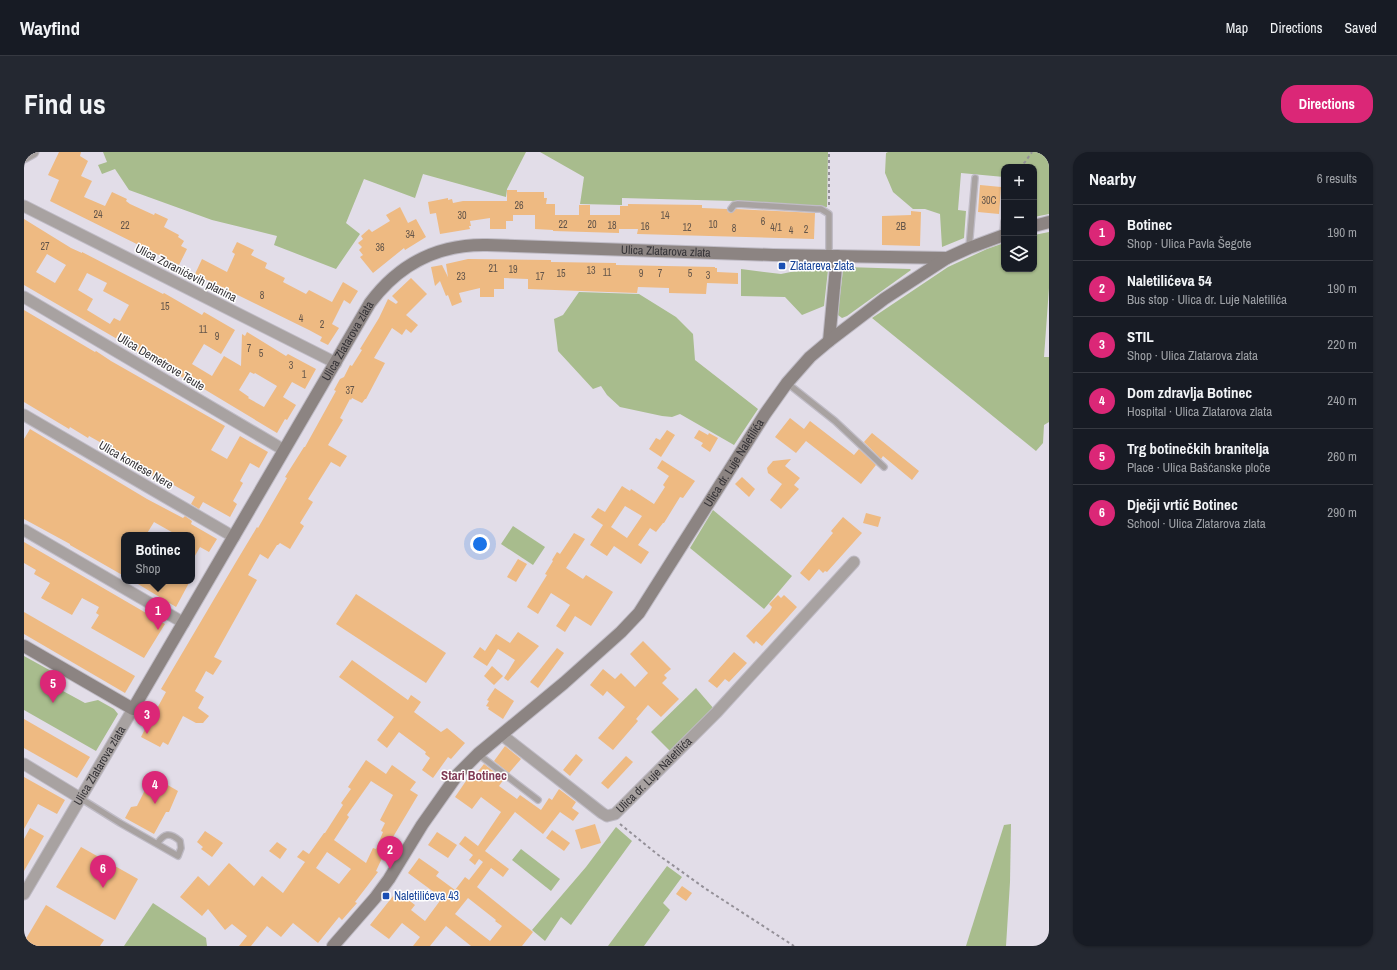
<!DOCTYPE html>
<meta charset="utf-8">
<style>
body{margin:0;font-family:"Archivo Narrow",sans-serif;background:#242831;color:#f1f3f6}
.controls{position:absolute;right:12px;top:12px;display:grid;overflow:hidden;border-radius:8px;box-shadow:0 1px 3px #0004}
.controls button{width:36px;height:36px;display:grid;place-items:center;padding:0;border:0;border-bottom:1px solid #363941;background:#171b24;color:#f1f3f6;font:20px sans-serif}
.you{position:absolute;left:456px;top:392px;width:14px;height:14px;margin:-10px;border:3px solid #fff;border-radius:50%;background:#1a73e8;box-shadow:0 0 0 6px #1a73e833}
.badge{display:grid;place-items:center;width:26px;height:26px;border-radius:50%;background:#db2777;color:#fff;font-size:13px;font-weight:700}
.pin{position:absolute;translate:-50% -33px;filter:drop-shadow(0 1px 2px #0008)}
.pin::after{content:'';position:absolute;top:21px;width:14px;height:12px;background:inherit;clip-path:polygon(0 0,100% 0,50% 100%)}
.popup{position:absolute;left:97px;top:380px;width:74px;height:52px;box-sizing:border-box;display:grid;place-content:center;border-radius:8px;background:#171b24;filter:drop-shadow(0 1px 3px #0005);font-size:13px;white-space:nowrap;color:#9ea1a6}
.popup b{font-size:15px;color:#f1f3f6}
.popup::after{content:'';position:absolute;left:50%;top:100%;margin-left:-8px;border:8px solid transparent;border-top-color:#171b24}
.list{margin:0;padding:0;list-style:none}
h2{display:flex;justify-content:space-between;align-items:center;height:52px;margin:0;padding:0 16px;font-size:17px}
h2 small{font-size:13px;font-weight:400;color:#9ea1a6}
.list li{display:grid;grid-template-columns:26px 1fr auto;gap:12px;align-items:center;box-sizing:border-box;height:56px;padding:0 16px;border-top:1px solid #363941}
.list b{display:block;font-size:15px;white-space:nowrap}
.list p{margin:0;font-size:13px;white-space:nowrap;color:#9ea1a6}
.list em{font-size:13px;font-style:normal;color:#9ea1a6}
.icon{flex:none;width:22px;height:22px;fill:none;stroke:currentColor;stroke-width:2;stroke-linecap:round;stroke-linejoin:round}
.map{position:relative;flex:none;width:1025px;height:794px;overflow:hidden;border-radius:16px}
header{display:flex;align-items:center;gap:24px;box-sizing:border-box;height:56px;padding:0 20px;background:#171b24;border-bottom:1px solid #363941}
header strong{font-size:19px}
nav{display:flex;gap:22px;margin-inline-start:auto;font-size:14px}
.intro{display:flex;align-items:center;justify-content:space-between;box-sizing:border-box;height:96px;padding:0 24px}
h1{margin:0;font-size:28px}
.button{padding:10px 18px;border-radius:16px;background:#db2777;color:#fff;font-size:14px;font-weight:700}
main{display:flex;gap:24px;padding:0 24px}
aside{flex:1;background:#171b24;border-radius:16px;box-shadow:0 1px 3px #0004}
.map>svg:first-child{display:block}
</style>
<header>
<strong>Wayfind</strong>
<nav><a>Map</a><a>Directions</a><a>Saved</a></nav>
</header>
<div class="intro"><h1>Find us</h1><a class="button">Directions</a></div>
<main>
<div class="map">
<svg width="1025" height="794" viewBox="0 0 1025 794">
<rect width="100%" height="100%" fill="#e2dde8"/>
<g fill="#a8bc8d">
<path d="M79,0H502L483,37L482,45L399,22L391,46L340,27L322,71L336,82L312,117L250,93L253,84L188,68L105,38L91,17L78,22L74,13L83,10Z"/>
<path d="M516,0H804L803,55L710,49L598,46V53L556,52L560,25Z"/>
<path d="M864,0H1025V62L1010,65V15H980V25L937,21L934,58L942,59L940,86L918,95L916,62L901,57H889L869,40L861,21L862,1Z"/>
<path d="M1025,80V136L1020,205H1025V270L1020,273L1019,291L1012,299L848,166L924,115L963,97L980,91V117H1010V83Z"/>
<path d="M796,114L804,118L800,154L778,163L761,145L717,144V117L757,122Z"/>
<path d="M822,115L886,117L887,118L823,164L818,166L814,163V161L819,118Z"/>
<path d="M555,140L615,142L652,165L669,182L671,208L734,257L710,293L656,262L648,265L638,264L596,255L583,243L577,234L569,237L534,199L530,167L539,163Z"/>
<path d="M689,358L768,424L740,457L666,396Z"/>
<path d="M489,374L521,395L509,413L477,392Z"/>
<path d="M0,504L29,520L39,539L61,551L74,548L90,557L94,562L72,599L0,558Z"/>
<path d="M672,536L690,557L647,600L627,580Z"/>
<path d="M987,672L986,730L982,794H942L980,673Z"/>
<path d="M592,675L608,689L547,773L537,765L521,789L508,778L562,715Z"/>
<path d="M497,697L536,727L527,739L488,708Z"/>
<path d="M643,714L658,725L639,751L646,758L620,794H584Z"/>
<path d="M129,751L182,786L183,794H100Z"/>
</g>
<g fill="#eeba82" fill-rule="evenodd">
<path d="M35,0H57L56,4L64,9L57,24L68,29L60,45L81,54L88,40L103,47L102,49L106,52L130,63L131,61L144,67L140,75L155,83L154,85L160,89L157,94L163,97L155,113L26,49L35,28L24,23Z"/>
<path d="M956,33L977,35L975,62L954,60Z"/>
<path d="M483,38H493V40H520V46H523L522,52H531V63H555V53H566V63H596V54H604V52L678,53V56L703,57L704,60L707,61L712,57L791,61L790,87L613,82L614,77H595V81L529,79V78L511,77V63H489V69H482V77H466V66L446,69L447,74H445L446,77L416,82L412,61L406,62L404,50L424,46V48L428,47L429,51L439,49H483Z"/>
<path d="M376,55L384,71L392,67L402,85L381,98L380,96L349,121L336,105L339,103L335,98L338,95L334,91L339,87L337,84L345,77L348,80L366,69L362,63Z"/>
<path d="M887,59L897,60L896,94L858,93V64L887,63Z"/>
<path d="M0,67L47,96L58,101V100L139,142L140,141L178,163L180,160L211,178L197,202L180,192L168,212L188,224L200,204L217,214L218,182L221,184L223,180L262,204L264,202L292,217L281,237L268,230L259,245L272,253L263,268L261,267L253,281L175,234L174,235L138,213L106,196L107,195L0,133ZM23,102L42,113L31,131L12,120ZM63,121L83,131L79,139L105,153L96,169L90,166L86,172L63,158L69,147L54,138ZM226,220L230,222L231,221L253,234L240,255L224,246L225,245L215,238Z"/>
<path d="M213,90L230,98L227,103L243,111L241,116L261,126L259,130L282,142L285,138L308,150L319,130L334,139L326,152L320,148L308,172L315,176L304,193L296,189L298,185L285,178L171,122L178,107L203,120L211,102L208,100Z"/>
<path d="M444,107L527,108V110L592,111V113L691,115V116H693V120L714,121V132L683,131L682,142L645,141V136L614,135L613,141L584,140L504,137V127L480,126V137H470V145H456V136L435,141L438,150L428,154L424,143L422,144L416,129L411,134L407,115L418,113L424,125L422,112Z"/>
<path d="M387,126L403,142L382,163L394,173L387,181L382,177L378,183L368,176L350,206L361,211L342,247H341L338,251L328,246L327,248L326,247L316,266L319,268L304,293L323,304L316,315L307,310L284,347L289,350L276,371L280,374L266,397L256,391L254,393H253L244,407L236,402L224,423L233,428L190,505L198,509L189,523L182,519L171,539L180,545L174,556L185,564L179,571H172L159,564L144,593L139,590L136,595L117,585L121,577L120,576L128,561L130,562L142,540L137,537L212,410L233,375L234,376L263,326L261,325L280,295H281L312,239L310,238L316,227L320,225L326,213L328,214L338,198L336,197L355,166L364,147L372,152L374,150L368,144Z"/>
<path d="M0,158L71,200L72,199L87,209L201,274L187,298L203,307L216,284L244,300L235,316L226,311L216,329L219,331L209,349L213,352L206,365L179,350L175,357L167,352L171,345L130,322L129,324L113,315L115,312L65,284L64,286L46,275L45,277L0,250Z"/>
<path d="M766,266L780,277L786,269L830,303L835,297L852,313L837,332L782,289L772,301L751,285Z"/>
<path d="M6,277L123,347L159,366L161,364L168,369L167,372L193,387L185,400L176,395L168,409V383H153L130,370L122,383H100V424L46,393V392L0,367V287Z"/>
<path d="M643,278L651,283L637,305L625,297L632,286L636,288Z"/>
<path d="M675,278L684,283L685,281L694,286L686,300L677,294L679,291L670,286Z"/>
<path d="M848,281L895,319L888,328L859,304L857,307L840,290Z"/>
<path d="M767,307L761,314L776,326L770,333L775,337L757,357L746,348L758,332L744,321L743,316L749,309Z"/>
<path d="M638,308L671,329L659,346L656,345L640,371H639L632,380L626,376L614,393L625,400L617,412L590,394L583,404L566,393L579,373L567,365L574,356L581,360L598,334L606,339L607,337L630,352L641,335L639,333L645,324L633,316ZM601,354L618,364L603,386L587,375Z"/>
<path d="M718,325L731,337L725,345L711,332Z"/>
<path d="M842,361L857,365L854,375L839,371Z"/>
<path d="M819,365L838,381L803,420L801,419L799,421L795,417L785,429L776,421L809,381L807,379Z"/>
<path d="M550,381L561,387L542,416L559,427L562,423L589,440L567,474L551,464L541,480L532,474L546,453L527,441L514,462L503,455L523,423L521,422L529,409L528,408L533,400L536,402Z"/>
<path d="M0,390L141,472L120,506L67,476L75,463L72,461L75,455L58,446L48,463L17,446L26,431L10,422L12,418L0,411Z"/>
<path d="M494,407L503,412L492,430L483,425Z"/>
<path d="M109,429H166L152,455Z"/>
<path d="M332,442L422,501L402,531L312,472Z"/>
<path d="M754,443L757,446L760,443L773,455L738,494L732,489L730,492L722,484L746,459L748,455L745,452Z"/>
<path d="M0,460L111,524L101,541L0,482Z"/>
<path d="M494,480L515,494L484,529L480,526L491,508L474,497L463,514L449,505L456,495L461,499L472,482L486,491Z"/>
<path d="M619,489L647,517L640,523L643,526L638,531L655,547L637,565L624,553L612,567L614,569L589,598L574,586L601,555L583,539L579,544L566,533L579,517L591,527L597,521L611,535L624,521L606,502Z"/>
<path d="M533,496L540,501L514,536L506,530Z"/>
<path d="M710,500L723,511L705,530L701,527L693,536L684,529Z"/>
<path d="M328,508L384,548L387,543L397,550L390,560L417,580L423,576L441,591L427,607L424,605L409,626L398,618L406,606L401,602L402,600L375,580L363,596L353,588L370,565L315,525Z"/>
<path d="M468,514L479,524L470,533L460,524Z"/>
<path d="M471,536L490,549L479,567L464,557L465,555L462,554L465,549L463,548Z"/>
<path d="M0,567L66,605L53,626L0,596Z"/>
<path d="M481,594L497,607L485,621L470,609Z"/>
<path d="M552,602L559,608L546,624L539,618Z"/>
<path d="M602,604L609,610L584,637L577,631Z"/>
<path d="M342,608L362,622L368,613L392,630L386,638L394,643L369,685H368L352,719L354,720L331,750L333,751L318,768L315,765L294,791L269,771L257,785L243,774L227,794H215L223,784L208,772L201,778L184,757L178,764L156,745L174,724L185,734L205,711L230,734L238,724L259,741L281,710L273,705L279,698L285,702L300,681H301L319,653L317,651L327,637L324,635ZM347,629L369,643L356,668L361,671L357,679L359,680L352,697L349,696L342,711L310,688L325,665L323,663ZM303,700L327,717L315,732L292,716Z"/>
<path d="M460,612L480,627L475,634L493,647L496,643L517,658L525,646L528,648L535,637L552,650L548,656L555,661L549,669L536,660L519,682L491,660L461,699L485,717L479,725L467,716L453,735L509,780L498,794H447L422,774L406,794H389L396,785L378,771L365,787L346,773L373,739L391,753L387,758L401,769L418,746L384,721L395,706L415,720L412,724L431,738L441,725L445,728L459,710L455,707L451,713L445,708L449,703L435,692L441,684L454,694L477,660L457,645L448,657L431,645L444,626L447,628ZM444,746L472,768L471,769L478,774L466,789L431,762Z"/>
<path d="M128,624L154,639L145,660H142L130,682L101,666L107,655L113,654Z"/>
<path d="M0,625L41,648L33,662L14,652L0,677Z"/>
<path d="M571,672L577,691L557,697L551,678Z"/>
<path d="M6,676L20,684L0,719V687Z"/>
<path d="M528,678L546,691L540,699L522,686Z"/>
<path d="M181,679L199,691L188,705L177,697L179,695L173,690Z"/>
<path d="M413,680L433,693L424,706L404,693Z"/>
<path d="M253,690L263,697L256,707L245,699Z"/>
<path d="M57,695L114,727L91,768L32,735Z"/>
<path d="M658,734L668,741L662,749L652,742Z"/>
<path d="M22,753L80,788L76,794H0V790Z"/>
</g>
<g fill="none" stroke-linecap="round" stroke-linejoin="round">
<defs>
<g id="lane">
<path d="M707,57L710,53L714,52L792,57H797L805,62V104"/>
<path d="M979,83L980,70"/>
<path d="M945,96L951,26"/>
<path d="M763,231L811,269L860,315"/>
<path d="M454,602L514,648"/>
<path d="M56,646L96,671L154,704L157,696L156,689C146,680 140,681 133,692"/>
</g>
<g id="street">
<path d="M0,5L9,0"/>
<path d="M0,54L312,211"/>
<path d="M0,145L260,298"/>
<path d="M0,263L210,385"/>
<path d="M0,378L160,471"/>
<path id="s1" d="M478,583L578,661L583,664L591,662L692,561L830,410"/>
<path d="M0,612L56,646"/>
<path id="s2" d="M0,742L109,557"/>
</g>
<g id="secondary">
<path d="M1010,74L1025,70"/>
<path d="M805,189L813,104"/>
<path id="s3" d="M0,494L109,557L346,151C375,112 414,92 463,93L749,103L923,106"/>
<path id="s4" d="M309,794L351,746L365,727L398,673L434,622L454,602L540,531L597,480L615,461L741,262L763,231L786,205L805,189L860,147L923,106L945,96L980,83"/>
</g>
</defs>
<use href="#lane" stroke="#bfbbc5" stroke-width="8"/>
<use href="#street" stroke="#bfbbc5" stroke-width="13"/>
<use href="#secondary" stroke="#bfbbc5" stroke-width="14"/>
<g stroke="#949098" stroke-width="2" stroke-dasharray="3 3" stroke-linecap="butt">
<path d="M995,15L1001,10L1008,0"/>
<path d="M805,53V0"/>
<path d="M596,672L633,702L682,737L770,794"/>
</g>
<use href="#lane" stroke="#a8a2a1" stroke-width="5.5"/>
<use href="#street" stroke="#a8a2a1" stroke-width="11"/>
<use href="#secondary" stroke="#8c8482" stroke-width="12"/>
</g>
<g fill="#1a4fb4" stroke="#fff" stroke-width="1.5">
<rect x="754" y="110" width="8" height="8" rx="2"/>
<rect x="358" y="740" width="8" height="8" rx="2"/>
</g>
<g text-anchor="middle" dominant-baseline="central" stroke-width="3" stroke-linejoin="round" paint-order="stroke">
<g font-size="10" fill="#63554a">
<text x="965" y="48">30C</text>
<text x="495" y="53">26</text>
<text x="74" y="62">24</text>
<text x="438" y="63">30</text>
<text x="641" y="63">14</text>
<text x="739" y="69">6</text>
<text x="539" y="72">22</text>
<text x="568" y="72">20</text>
<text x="689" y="72">10</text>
<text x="101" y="73">22</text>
<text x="588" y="73">18</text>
<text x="621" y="74">16</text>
<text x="877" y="74">2B</text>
<text x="663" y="75">12</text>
<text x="752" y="75">4/1</text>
<text x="710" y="76">8</text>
<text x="782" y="77">2</text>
<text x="767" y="78">4</text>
<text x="386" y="82">34</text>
<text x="21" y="94">27</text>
<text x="356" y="95">36</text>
<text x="469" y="116">21</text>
<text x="489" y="117">19</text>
<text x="567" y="118">13</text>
<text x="583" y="120">11</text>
<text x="537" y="121">15</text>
<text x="617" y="121">9</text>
<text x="636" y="121">7</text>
<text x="666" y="121">5</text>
<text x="684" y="123">3</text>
<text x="437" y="124">23</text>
<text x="516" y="124">17</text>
<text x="238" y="143">8</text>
<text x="141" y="154">15</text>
<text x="277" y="166">4</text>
<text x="298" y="172">2</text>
<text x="179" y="177">11</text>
<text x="193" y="184">9</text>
<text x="225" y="196">7</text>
<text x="237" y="201">5</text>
<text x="267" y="213">3</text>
<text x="280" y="222">1</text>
<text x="326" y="238">37</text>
</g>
<g font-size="12" fill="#353337" stroke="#fff">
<text stroke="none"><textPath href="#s3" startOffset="911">Ulica Zlatarova zlata</textPath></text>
<text transform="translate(162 121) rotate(27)">Ulica Zoranićevih planina</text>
<text stroke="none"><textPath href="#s3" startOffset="552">Ulica Zlatarova zlata</textPath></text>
<text transform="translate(137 210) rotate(31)">Ulica Demetrove Teute</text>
<text stroke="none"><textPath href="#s4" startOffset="633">Ulica dr. Luje Naletilića</textPath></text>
<text transform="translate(112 313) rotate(30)">Ulica kontese Nere</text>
<text stroke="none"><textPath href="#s2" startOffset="149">Ulica Zlatarova zlata</textPath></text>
<text stroke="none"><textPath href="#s1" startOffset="196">Ulica dr. Luje Naletilića</textPath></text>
</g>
<g font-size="12" fill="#164399" stroke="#fff" text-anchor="start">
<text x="766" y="114">Zlatareva zlata</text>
<text x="370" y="744">Naletilićeva 43</text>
</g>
<g font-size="13" font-weight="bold" fill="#803b55" stroke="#fff">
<text x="450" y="623">Stari Botinec</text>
</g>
</g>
</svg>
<div class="controls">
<button>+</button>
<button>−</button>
<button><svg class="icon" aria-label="layers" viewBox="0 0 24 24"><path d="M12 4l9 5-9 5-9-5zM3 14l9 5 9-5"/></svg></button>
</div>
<div class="you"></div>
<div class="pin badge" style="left:134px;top:478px">1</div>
<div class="popup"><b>Botinec</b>Shop</div>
<div class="pin badge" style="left:366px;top:717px">2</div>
<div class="pin badge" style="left:123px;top:582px">3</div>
<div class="pin badge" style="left:131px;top:652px">4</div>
<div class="pin badge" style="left:29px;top:551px">5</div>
<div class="pin badge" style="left:79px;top:736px">6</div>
</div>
<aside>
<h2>Nearby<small>6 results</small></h2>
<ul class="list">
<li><span class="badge">1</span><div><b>Botinec</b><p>Shop · Ulica Pavla Šegote</p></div><em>190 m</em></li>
<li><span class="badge">2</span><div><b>Naletilićeva 54</b><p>Bus stop · Ulica dr. Luje Naletilića</p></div><em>190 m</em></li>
<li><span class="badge">3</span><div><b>STIL</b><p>Shop · Ulica Zlatarova zlata</p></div><em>220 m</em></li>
<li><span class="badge">4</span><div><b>Dom zdravlja Botinec</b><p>Hospital · Ulica Zlatarova zlata</p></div><em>240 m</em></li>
<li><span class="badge">5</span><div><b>Trg botinečkih branitelja</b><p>Place · Ulica Bašćanske ploče</p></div><em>260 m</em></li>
<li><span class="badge">6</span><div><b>Dječji vrtić Botinec</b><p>School · Ulica Zlatarova zlata</p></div><em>290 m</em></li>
</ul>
</aside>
</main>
